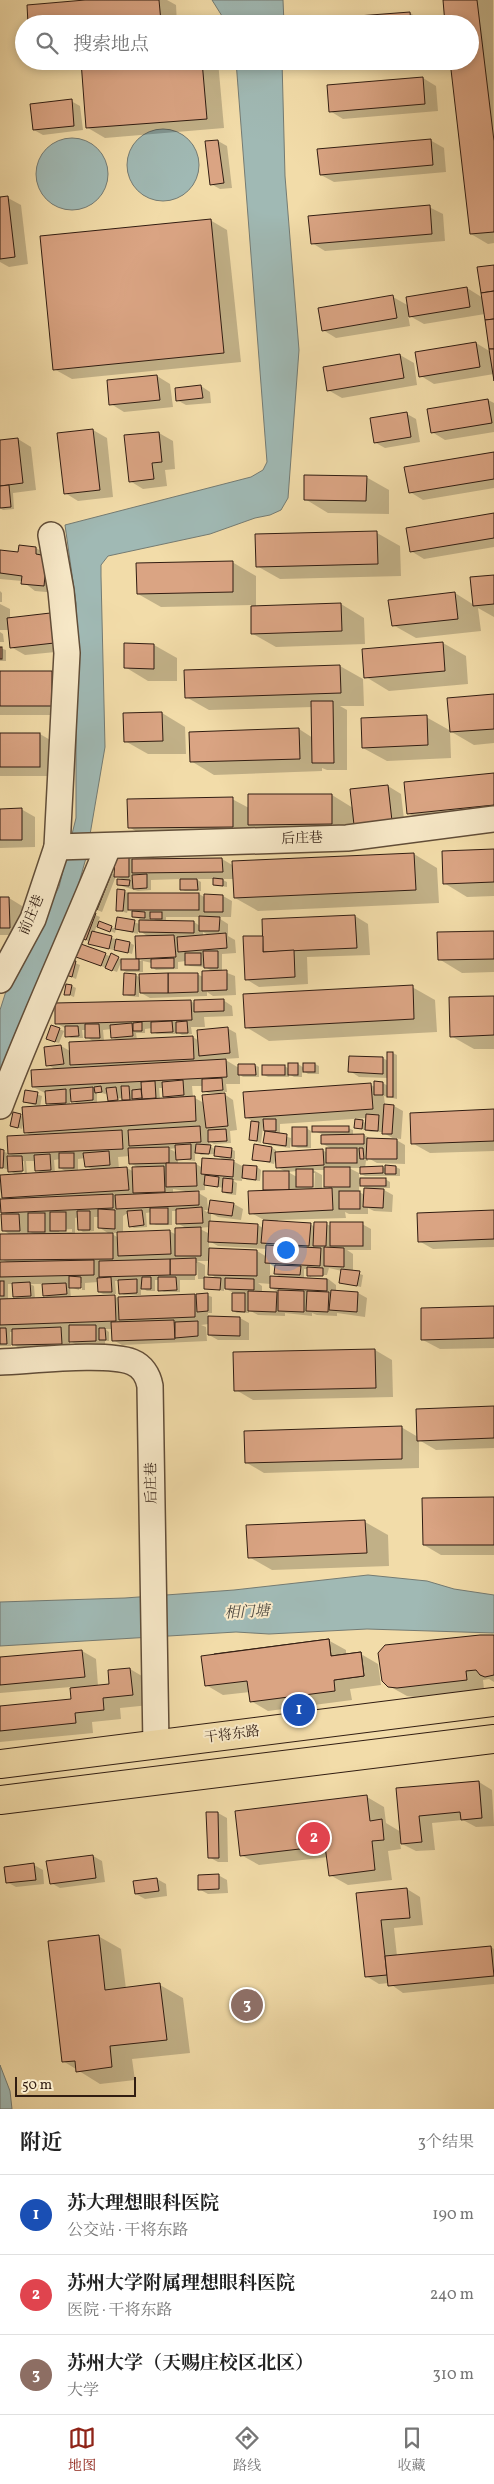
<!DOCTYPE html>
<html lang="zh">
<meta charset="utf-8">
<style>
body{margin:0;font-family:Vollkorn,"Noto Serif SC",serif;background:#f6f6f6;color:#222}
.scale{position:absolute;left:15px;bottom:12px;width:121px;box-sizing:border-box;padding-left:5px;border:2px solid #311d12;border-top:0;font-size:14px;line-height:18px;white-space:nowrap;color:#311d12;-webkit-text-stroke:4px #f7e8c7;paint-order:stroke}
.you{position:absolute;left:285px;top:1249px;width:18px;height:18px;margin:-12px;border:4px solid #fff;border-radius:50%;background:#1a73e8;box-shadow:0 0 0 8px #1a73e833}
.badge{display:grid;place-items:center;width:32px;height:32px;border-radius:50%;background:#8f2418;color:#fff;font-size:16px;font-weight:700}
.pin{position:absolute;translate:-50% -50%;border:2px solid #fff;box-shadow:0 1px 5px #0006}
.list{margin:0;padding:0;list-style:none}
h2{display:flex;justify-content:space-between;align-items:center;height:65px;margin:0;padding:0 20px;font-size:21px}
h2 small{font-size:16px;font-weight:400;color:#767676}
.list li{display:grid;grid-template-columns:32px 1fr auto;gap:15px;align-items:center;box-sizing:border-box;height:80px;padding:0 20px;border-top:1px solid #e0e0e0}
.list b{display:block;font-size:19px;white-space:nowrap}
.list p{margin:0;font-size:16px;white-space:nowrap;color:#767676}
.list em{font-size:16px;font-style:normal;color:#767676}
.icon{flex:none;width:28px;height:28px;fill:none;stroke:currentColor;stroke-width:2;stroke-linecap:round;stroke-linejoin:round}
.map{position:relative;flex:none;width:494px;height:2109px;overflow:hidden}
.search{position:absolute;background:#fff;box-shadow:0 2px 8px #0003;left:15px;right:15px;top:15px;height:55px;display:flex;align-items:center;gap:12px;box-sizing:border-box;padding:0 18px;border-radius:28px;color:#767676;font-size:19px}
.sheet{height:305px;background:#fff}
nav{display:flex;justify-content:space-around;align-items:center;box-sizing:border-box;height:70px;border-top:1px solid #e0e0e0;background:#fff;font-size:14px;color:#767676}
nav a{display:grid;justify-items:center;gap:2px}
nav .on{color:#8f2418}
.map>svg:first-child{display:block}
</style>
<div class="map">
<svg width="494" height="2109" viewBox="0 0 494 2109">
<rect width="100%" height="100%" fill="#f2dca9"/>
<filter id="stains"><feTurbulence type="fractalNoise" baseFrequency=".004" numOctaves="4"/><feColorMatrix values="0 0 0 0 .2 0 0 0 0 .09 0 0 0 0 .02 0 0 0 .5 -.17"/></filter>
<radialGradient id="worn" r=".72"><stop offset=".6" stop-color="#630" stop-opacity="0"/><stop offset="1" stop-color="#630" stop-opacity=".3"/></radialGradient>
<g fill="#a0b9b4" stroke="#747b73">
<path d="M212,0H283L284,24H227Z"/>
<path d="M236,61H282L285,176L299,350L288,498L281,510L270,515L255,518L210,534L108,556L101,565V576L105,747L86,858L70,914L26,1007L0,1080V1010L8,985L59,887L76,818V603L65,525L251,477L263,470L267,462Z"/>
<circle cx="163" cy="165" r="36"/>
<circle cx="72" cy="174" r="36"/>
<path d="M368,1575L427,1581L454,1589L494,1595V1633L367,1629L269,1634L236,1632L0,1646V1602L125,1598L234,1590Z"/>
<path d="M0,2065L10,2091L12,2109H0Z"/>
</g>
<g fill="#0003" fill-rule="evenodd">
<path d="M86,0H167L176,5L177,24H30Z"/>
<path d="M444,0H493L494,243L488,244L471,234L470,24Z"/>
<path d="M410,13L423,21L424,24H306Z"/>
<path d="M82,61H218L224,128L105,138L88,128Z"/>
<path d="M423,78L436,86L438,111L343,119L330,111Z"/>
<path d="M71,101L80,106L83,130L43,135L34,130Z"/>
<path d="M430,140L444,148L446,172L334,182L321,175Z"/>
<path d="M218,141L227,146L232,188L220,189L211,184Z"/>
<path d="M0,198H8L21,205L28,264L9,267L0,262Z"/>
<path d="M429,207L443,214L445,241L325,251L312,243Z"/>
<path d="M210,220L227,230L241,362L72,379L54,369Z"/>
<path d="M494,266V374L434,384L421,376L476,343L491,352L485,314L424,324L408,315L410,326L336,338L323,330L393,297L409,306L467,288L483,298Z"/>
<path d="M400,355L414,363L417,385L342,398L328,390Z"/>
<path d="M157,376L170,384L173,407L124,412L111,404Z"/>
<path d="M201,386L210,392L211,403L186,405L177,400Z"/>
<path d="M488,400L494,403V432L445,440L432,432Z"/>
<path d="M407,414L416,419L420,442L385,448L376,443Z"/>
<path d="M93,430L107,438L113,497L78,501L65,493Z"/>
<path d="M159,433L173,441L175,469L165,470L167,486L143,489L130,481L125,436Z"/>
<path d="M18,439L31,447L36,490L13,493L14,509L3,510L0,508V441Z"/>
<path d="M494,453V488L423,500L410,492Z"/>
<path d="M366,477L389,490V514L328,513L305,499Z"/>
<path d="M494,515V547L424,559L411,551Z"/>
<path d="M377,533L400,546L401,576L280,579L257,566Z"/>
<path d="M20,546L36,548L49,556L57,593L35,591L22,581L0,579V551L19,553Z"/>
<path d="M232,562L256,576V607L341,604L364,618L365,644L276,647L253,634L252,605L161,607L138,594Z"/>
<path d="M494,576V617L478,608L481,631L416,638L393,625L455,593L474,605Z"/>
<path d="M0,591L2,593V602H0Z"/>
<path d="M0,604L10,609V619L76,650L25,655L11,647L9,630H0Z"/>
<path d="M0,632L3,634L4,642H0Z"/>
<path d="M443,643L466,656L468,684L389,691L366,677Z"/>
<path d="M126,644L154,645L177,658V681H148L125,667Z"/>
<path d="M0,648L6,650V661H0Z"/>
<path d="M340,666L363,679L364,706H340L347,710V770H327L322,768V771L214,775L191,761L299,729L313,738V707L209,710L186,697L185,671Z"/>
<path d="M0,673H52L69,682V715H0Z"/>
<path d="M494,696V743L474,745L450,731L451,758L387,761L363,748L426,717L451,731Z"/>
<path d="M162,713L185,727L186,754H148L125,741Z"/>
<path d="M0,734H40L57,744V776H0Z"/>
<path d="M494,775V820L431,826L408,813Z"/>
<path d="M388,786L401,794L405,828L355,837H273L256,828V839L152,841L129,827L232,799L249,808L332,795L353,808Z"/>
<path d="M21,809L35,817V847L0,848V810Z"/>
<path d="M494,850V896L467,897L444,883Z"/>
<path d="M414,854L437,868L439,903L258,911L235,898L234,879H221L227,882V887L214,885V879H196L201,882V891H185L181,889V879L151,880V890L138,891L118,885L124,880L116,876L102,912L97,910L107,871L116,875L129,857L135,860L222,859L234,866Z"/>
<path d="M124,891L128,893L199,894L206,898L223,896L232,901L231,917H217L228,924V936L235,940L236,953L222,954V971L235,976L236,995L213,996L207,992V996L150,998L141,993V986H139V997L129,996L124,994L135,975L141,978L197,974L203,977L212,971L205,967L190,966L186,964V961L178,962V969L156,970L152,967V963L143,961V972H126L122,969V960L117,972L77,957L105,954L111,957L118,958L123,961H142L137,958L149,937L138,930V934L116,929L118,918L140,924V919L133,916V912L128,909L127,913L117,910ZM149,917H151L157,921H149ZM166,917H200V926L194,922H166ZM203,932L210,936H203Z"/>
<path d="M0,898H9L22,906L23,935H0Z"/>
<path d="M91,913L100,917L98,922L116,929L115,933L97,925L94,933L130,943L134,945L132,954L113,948V950L94,945L86,940Z"/>
<path d="M355,916L368,924L370,955L307,957L308,984L259,987L246,979L264,937Z"/>
<path d="M494,932V972L462,973L439,959Z"/>
<path d="M70,961L80,965L76,979L67,975Z"/>
<path d="M72,986L76,988L74,997L66,994Z"/>
<path d="M412,987L435,1000L437,1032L269,1041L246,1027Z"/>
<path d="M494,997V1049H474L451,1036Z"/>
<path d="M223,1000L232,1006L233,1016L204,1017L205,1027H191L192,1034L182,1035L177,1032V1034H157L153,1032V1028L145,1029V1033H136L137,1040L193,1037L199,1041L227,1028L236,1033L239,1058L224,1059L239,1068L255,1065L259,1067V1077H243L240,1075V1084H226L227,1092H221L233,1100L237,1130L230,1131L231,1143L214,1144L209,1141L210,1146L216,1150L231,1149L235,1151V1159H229L244,1167H257L261,1170L260,1181L247,1180L242,1177V1181L232,1180L237,1183L236,1195L227,1194L223,1192V1188L205,1184V1190L195,1191L207,1198L208,1210H204L208,1213L211,1201L234,1204L243,1209L241,1220L218,1217L211,1213V1223L258,1225L263,1228L264,1220L251,1213L269,1192L264,1189L286,1172L277,1167L276,1157L274,1164L253,1159L255,1145L272,1148L276,1150V1153L322,1150L328,1153L332,1149L323,1144L322,1134L313,1131L348,1128L353,1130V1135H364L371,1139L396,1140L382,1132H371L355,1127L362,1121L367,1124V1118L280,1124V1135L291,1138L290,1148L269,1145L265,1142V1127H263L261,1143L250,1140L252,1121L246,1117L371,1085L375,1087L383,1083L388,1086V1078L359,1077L350,1071L383,1058L388,1061L393,1053L397,1055V1099L384,1096L385,1105L394,1106L403,1111L401,1139L393,1138L405,1145V1164L377,1163L368,1158V1161H366L365,1168L383,1167L386,1169L396,1167L400,1169V1176H365L361,1174V1168H349L359,1173V1179H385L390,1182V1188H373V1190H384L393,1195L392,1212L374,1211L368,1208V1214H349L345,1212L346,1218L278,1220L277,1222L310,1224L315,1227L326,1224L331,1226L362,1224L371,1229V1250H347L353,1254V1272L363,1275L361,1287L340,1282L342,1271L329,1268L327,1275H311V1277L308,1275L309,1269H304V1279L327,1278L336,1285V1292L358,1293L367,1298L365,1317L337,1313V1316L317,1315L312,1313V1316L285,1313V1316L258,1315L249,1310V1313H237L233,1311L234,1293L224,1288V1291L205,1288V1279H198L197,1263H195V1280H180V1292H164L160,1290L159,1280H155V1291H147L141,1287V1295H124L120,1293L119,1281H115L116,1294H103L99,1292L98,1282L85,1283V1290H82V1283H80L79,1290L70,1287L71,1298L115,1297L120,1299L194,1295L198,1297L207,1295L212,1297V1313H208V1318H240L249,1323V1340H218L209,1335V1324L201,1325L206,1327L207,1341L122,1345L113,1340V1329H105L109,1332V1341H105V1345L79,1346L70,1341V1348L22,1350L13,1344V1332H10L11,1346H0V1264L9,1263L1,1259L12,1236L3,1230L7,1215L1,1209L0,1216V1203L8,1200L3,1197L2,1185L0,1194V1178L16,1175L9,1170L0,1167V1151L8,1153V1158L15,1157L9,1154L32,1136L25,1132L24,1121L22,1129L11,1125L14,1114L24,1117L40,1107L24,1102L26,1091L42,1096L40,1107L52,1106L47,1103V1094L33,1087L55,1069L48,1065L61,1046L70,1051L94,1042L87,1037L86,1030H82L83,1038H71L67,1036L66,1024L65,1028L56,1023L191,1001L195,1004ZM111,1029L112,1037L118,1041H104L103,1030ZM192,1086H203L204,1091L208,1093H218V1095L204,1103L193,1097ZM159,1088H163L164,1096L169,1099H160ZM106,1091H108L109,1100L111,1101V1099L124,1098V1100L97,1103V1092L106,1094ZM70,1099L78,1104L70,1105ZM176,1148L177,1153L170,1149ZM195,1151L201,1155L214,1154L225,1161L203,1168L196,1164H178V1159L195,1161ZM130,1156V1163L139,1168L134,1172L127,1168L119,1169L118,1157ZM85,1158L86,1166L93,1170L78,1171V1159ZM60,1159V1168L67,1172L55,1173L54,1160ZM22,1161H24L25,1177H22ZM26,1161H36V1170L42,1173L27,1174ZM313,1170H325L326,1186L331,1189H322V1175ZM297,1171V1177L288,1172ZM312,1173H315L314,1193H312ZM359,1184L366,1188L365,1195L359,1192ZM173,1189L185,1191V1193L173,1194ZM172,1211H177V1223L188,1229L177,1235L169,1231L123,1233V1216L126,1214H129L130,1226L134,1228L147,1227L146,1213L152,1212V1223L156,1225H172ZM79,1217V1229L83,1232L94,1231V1217H100V1228L111,1235H75V1218ZM210,1227V1234L198,1228ZM72,1229V1232H59V1230ZM28,1231L36,1235H28ZM110,1233H119V1238ZM209,1241L218,1246L267,1249V1257L257,1251L209,1249ZM197,1261H210V1274L218,1279L205,1278V1265ZM270,1264L276,1267L275,1274L283,1278H270ZM258,1283L271,1284V1288L280,1293H262V1286ZM8,1284H13L14,1296L20,1300H8ZM30,1284H43L44,1295L50,1299H35L34,1286Z"/>
<path d="M59,1029L64,1031L59,1043L52,1041Z"/>
<path d="M298,1064L304,1068L315,1064L319,1066V1074H308L302,1070V1077H294L289,1074V1077H268L264,1075L284,1066L290,1069Z"/>
<path d="M494,1110V1151L430,1153L412,1143Z"/>
<path d="M306,1128L311,1131V1148H298L293,1146Z"/>
<path d="M494,1211V1247L433,1249L419,1241Z"/>
<path d="M494,1307V1348L440,1349L423,1340Z"/>
<path d="M375,1350L392,1360L393,1397L253,1400L236,1390Z"/>
<path d="M494,1407V1448L436,1450L419,1440V1468L264,1473L247,1463L401,1427L418,1437Z"/>
<path d="M494,1498V1555H441L424,1545Z"/>
<path d="M365,1522L388,1535L389,1566L272,1570L249,1557Z"/>
<path d="M494,1637V1682L489,1679L483,1680L484,1689L415,1697L407,1696L389,1686Z"/>
<path d="M328,1640L346,1650V1656L361,1654L378,1664L381,1685L350,1689L352,1700L268,1711L251,1701L250,1692L223,1695L206,1685Z"/>
<path d="M82,1651L96,1659L98,1686L111,1685L130,1669L147,1679L150,1705L120,1708L121,1719L92,1722L93,1733L0,1742V1707L72,1700L71,1687L0,1693V1659Z"/>
<path d="M479,1782L492,1790L494,1826L476,1827L463,1820L432,1823L435,1850L416,1851L400,1843L401,1849L388,1851L392,1880L348,1885L330,1875L328,1857L259,1865L241,1855L367,1797L384,1807L386,1823L401,1832L397,1789Z"/>
<path d="M218,1813L227,1818L228,1862H218L209,1857Z"/>
<path d="M93,1856L102,1861L105,1882L60,1888L51,1883Z"/>
<path d="M34,1865L43,1870L44,1884L16,1887L7,1882Z"/>
<path d="M218,1875L227,1880L228,1893L208,1894L199,1889Z"/>
<path d="M157,1879L166,1884L167,1896L145,1899L136,1894Z"/>
<path d="M407,1889L420,1897L423,1925L394,1928L397,1956L491,1947L494,1949V1984L403,1993L389,1983L379,1984L366,1976L358,1894Z"/>
<path d="M98,1936L121,1949L126,1989L160,1985L183,1998L190,2053L132,2059L135,2080L100,2084L63,2061Z"/>
</g>
<g fill="#daa483" stroke="#311d12">
<path d="M159,0L161,22L135,24H28L27,5L85,0Z"/>
<path d="M443,0H477L494,141V232L470,234L450,61H470V24H445Z"/>
<path d="M410,12L411,24H305V20Z"/>
<path d="M81,61H202L207,119L86,128Z"/>
<path d="M423,77L425,104L329,112L327,85Z"/>
<path d="M72,99L74,126L33,130L30,104Z"/>
<path d="M431,139L433,165L320,175L317,149Z"/>
<path d="M218,140L224,183L210,185L205,141Z"/>
<path d="M8,196L15,257L0,259V197Z"/>
<path d="M430,205L432,234L311,244L308,216Z"/>
<path d="M211,219L224,353L53,370L40,236Z"/>
<path d="M494,265V291L481,293L477,267Z"/>
<path d="M467,287L470,307L409,317L406,297Z"/>
<path d="M494,291V319L485,320L481,293Z"/>
<path d="M393,295L397,318L322,331L318,308Z"/>
<path d="M494,319V349H489L485,320Z"/>
<path d="M476,342L480,367L419,377L415,352Z"/>
<path d="M489,349H494V381Z"/>
<path d="M400,354L404,378L327,391L323,367Z"/>
<path d="M157,375L160,400L109,405L107,380Z"/>
<path d="M201,385L203,398L176,401L175,388Z"/>
<path d="M488,399L492,423L431,433L427,409Z"/>
<path d="M407,412L411,437L374,443L370,418Z"/>
<path d="M93,429L100,490L64,494L57,433Z"/>
<path d="M159,432L162,462L152,463L154,479L129,482L124,435Z"/>
<path d="M18,438L23,483L0,486V440Z"/>
<path d="M494,452V479L409,493L404,467Z"/>
<path d="M304,475L367,476L366,501L304,500Z"/>
<path d="M9,485L11,507L0,508V486Z"/>
<path d="M494,513V538L410,552L406,528Z"/>
<path d="M377,531L378,564L256,567L255,534Z"/>
<path d="M19,545L36,547V554L47,556L44,586L21,584L22,576L0,573V550L18,552Z"/>
<path d="M233,561V592L137,594L136,563Z"/>
<path d="M494,575V604L473,606L470,577Z"/>
<path d="M455,592L458,619L392,626L388,600Z"/>
<path d="M341,603L342,631L251,634V606Z"/>
<path d="M59,612L63,642L10,648L7,618Z"/>
<path d="M443,642L445,671L364,678L362,649Z"/>
<path d="M124,643L154,644V669L124,668Z"/>
<rect x="0" y="647" width="2" height="12"/>
<path d="M340,665L341,693L185,698L184,670Z"/>
<rect x="0" y="671" width="52" height="35"/>
<path d="M494,694V729L450,732L447,698Z"/>
<path d="M311,701H333L334,763H312Z"/>
<path d="M162,712L163,741L124,742L123,713Z"/>
<path d="M427,715L428,745L362,748L361,718Z"/>
<path d="M299,728L300,759L190,762L189,732Z"/>
<rect x="0" y="733" width="40" height="34"/>
<path d="M494,773V805L407,814L404,782Z"/>
<path d="M388,785L392,821L354,825L350,789Z"/>
<path d="M248,794H332V824L248,825Z"/>
<path d="M233,797V827L128,828L127,799Z"/>
<path d="M22,808V840H0V809Z"/>
<path d="M494,849V882L443,884L442,851Z"/>
<path d="M414,853L416,890L234,898L232,861Z"/>
<path d="M115,855L129,856V877H114Z"/>
<path d="M222,858L223,872L132,873V859Z"/>
<path d="M106,869L112,872L97,910L91,908Z"/>
<path d="M147,874V888L133,889L132,875Z"/>
<path d="M213,878L223,879V886L213,885Z"/>
<path d="M117,879L130,880L129,886L117,885Z"/>
<path d="M180,879H197L198,890H180Z"/>
<path d="M117,889L125,890L123,911H116Z"/>
<rect x="128" y="893" width="71" height="17"/>
<path d="M204,894L223,895V912H204Z"/>
<path d="M0,897H9L10,928H0Z"/>
<path d="M90,911L96,913L86,940L80,938Z"/>
<path d="M132,911L145,912V918L132,917Z"/>
<rect x="150" y="912" width="12" height="7"/>
<path d="M355,915L357,948L263,952L262,919Z"/>
<path d="M199,916L220,917L219,931H199Z"/>
<path d="M117,917L135,920L133,932L115,929Z"/>
<path d="M139,920L194,921V933L139,932Z"/>
<path d="M99,921L112,926L110,932L97,927Z"/>
<path d="M92,931L112,936L109,949L88,944Z"/>
<path d="M494,931V959L438,960L437,932Z"/>
<path d="M226,933L227,948L178,952L177,937Z"/>
<path d="M174,935L176,957L136,959L135,936Z"/>
<path d="M243,936H263V952L294,950L295,977L245,980Z"/>
<path d="M116,939L130,942L128,953L114,950Z"/>
<path d="M81,944L106,953L101,966L76,957Z"/>
<path d="M203,951H218V968H204Z"/>
<path d="M111,953L119,957L112,971L105,968Z"/>
<rect x="185" y="953" width="16" height="12"/>
<path d="M174,958V968H151V959Z"/>
<rect x="121" y="959" width="18" height="11"/>
<path d="M70,960L76,961L72,977L66,975Z"/>
<path d="M227,970V990L202,991V971Z"/>
<path d="M124,973L136,974L135,995H123Z"/>
<path d="M168,973H198V992L168,993Z"/>
<path d="M168,973V993H140L139,974Z"/>
<path d="M66,984L72,985L70,995H64Z"/>
<path d="M413,985L414,1019L245,1028L243,994Z"/>
<path d="M494,996V1035L450,1037L449,997Z"/>
<path d="M224,999V1011L194,1012V1000Z"/>
<path d="M191,1000L192,1020L55,1024V1003Z"/>
<path d="M172,1021L173,1032L151,1033V1022Z"/>
<path d="M187,1021L188,1033H176V1022Z"/>
<path d="M142,1022V1031H133V1023Z"/>
<path d="M132,1023L133,1036L111,1038L110,1025Z"/>
<path d="M85,1024H99L100,1038H85Z"/>
<path d="M51,1025L60,1028L55,1042L46,1039Z"/>
<path d="M65,1026H78L79,1036L65,1037Z"/>
<path d="M228,1027L230,1053L199,1056L197,1030Z"/>
<path d="M193,1036L194,1059L70,1065L69,1042Z"/>
<path d="M61,1045L64,1064L46,1066L44,1047Z"/>
<rect x="387" y="1052" width="6" height="45"/>
<path d="M349,1056L383,1057V1074L348,1072Z"/>
<path d="M226,1059L227,1077L32,1087L31,1070Z"/>
<rect x="288" y="1063" width="10" height="12"/>
<rect x="303" y="1063" width="12" height="9"/>
<path d="M238,1064H255L256,1075H238Z"/>
<rect x="262" y="1065" width="23" height="10"/>
<path d="M222,1078L223,1090L202,1092V1079Z"/>
<path d="M183,1080L184,1095L163,1097L162,1082Z"/>
<path d="M155,1081L156,1098L142,1099L141,1082Z"/>
<path d="M374,1081L383,1082V1095H374Z"/>
<path d="M371,1083L373,1109L245,1118L243,1092Z"/>
<path d="M101,1086L102,1092L95,1093L94,1087Z"/>
<path d="M121,1086H129L130,1100H122Z"/>
<path d="M93,1087V1100L71,1102L70,1089Z"/>
<path d="M116,1087L118,1100L108,1101L106,1088Z"/>
<path d="M66,1089V1103L46,1104L45,1091Z"/>
<path d="M141,1089L142,1098L132,1099V1090Z"/>
<path d="M25,1090L38,1092L36,1104L23,1102Z"/>
<path d="M225,1093L228,1126L206,1128L202,1095Z"/>
<path d="M195,1096L196,1121L24,1133L22,1107Z"/>
<path d="M384,1104L394,1105L392,1134H382Z"/>
<path d="M494,1109V1141L411,1144L410,1113Z"/>
<path d="M13,1112L21,1114L18,1128L10,1126Z"/>
<path d="M366,1114L379,1115L378,1131L365,1130Z"/>
<path d="M263,1119H276V1131H264Z"/>
<path d="M355,1119L363,1120L362,1129L354,1128Z"/>
<path d="M251,1121L259,1122L257,1141L249,1140Z"/>
<path d="M200,1126L201,1142L129,1146L128,1130Z"/>
<rect x="312" y="1126" width="37" height="6"/>
<rect x="292" y="1127" width="15" height="19"/>
<path d="M226,1129L227,1141L208,1142V1130Z"/>
<path d="M122,1130L123,1149L8,1154L7,1136Z"/>
<path d="M265,1131L287,1134L286,1146L263,1143Z"/>
<path d="M364,1134V1144H321V1135Z"/>
<path d="M367,1138L397,1139V1159H366Z"/>
<path d="M191,1144V1159L176,1160L175,1145Z"/>
<path d="M196,1144L211,1145L209,1154L195,1153Z"/>
<path d="M254,1144L272,1147L270,1162L252,1160Z"/>
<path d="M215,1146L232,1148L231,1158L214,1156Z"/>
<path d="M169,1147V1163L129,1164L128,1148Z"/>
<rect x="326" y="1148" width="31" height="15"/>
<path d="M359,1148H363L364,1159H360Z"/>
<path d="M0,1149L4,1150L3,1168H0Z"/>
<path d="M323,1149L324,1165L276,1168L275,1152Z"/>
<path d="M109,1151L110,1165L85,1167L83,1153Z"/>
<rect x="59" y="1153" width="15" height="15"/>
<path d="M50,1154L51,1170L35,1171L34,1155Z"/>
<path d="M7,1156H22L23,1171L8,1172Z"/>
<path d="M202,1158L234,1160L233,1177L201,1174Z"/>
<path d="M166,1163H196L197,1186L166,1187Z"/>
<path d="M243,1165L257,1166L256,1180L242,1178Z"/>
<path d="M385,1165L396,1166V1174H385Z"/>
<path d="M164,1166L165,1192L133,1193L132,1167Z"/>
<path d="M383,1166V1173L360,1174V1167Z"/>
<path d="M127,1167L129,1190L2,1198L0,1175Z"/>
<rect x="324" y="1167" width="26" height="20"/>
<rect x="296" y="1169" width="17" height="18"/>
<rect x="263" y="1171" width="26" height="19"/>
<path d="M205,1175L219,1177L218,1187L204,1185Z"/>
<path d="M223,1178L233,1179L232,1193L222,1192Z"/>
<rect x="360" y="1178" width="26" height="8"/>
<path d="M332,1188L333,1210L249,1214L248,1191Z"/>
<path d="M364,1188L384,1189L383,1208L363,1207Z"/>
<path d="M199,1191V1205L116,1209L115,1195Z"/>
<rect x="339" y="1191" width="21" height="18"/>
<path d="M113,1194V1208L1,1213L0,1199Z"/>
<path d="M210,1200L234,1203L232,1216L208,1213Z"/>
<path d="M202,1207L203,1223L176,1224V1209Z"/>
<rect x="150" y="1208" width="18" height="16"/>
<path d="M98,1209L115,1210V1229L98,1228Z"/>
<path d="M142,1210L144,1225L129,1227L127,1211Z"/>
<path d="M494,1210V1239L418,1242L417,1213Z"/>
<path d="M77,1211H90V1230H78Z"/>
<rect x="50" y="1212" width="16" height="19"/>
<rect x="28" y="1213" width="17" height="19"/>
<path d="M1,1214H19L20,1231H2Z"/>
<path d="M263,1220L311,1223L309,1246L261,1243Z"/>
<path d="M209,1221L258,1224L257,1244L208,1242Z"/>
<path d="M314,1222H327L326,1246H313Z"/>
<rect x="330" y="1222" width="33" height="24"/>
<path d="M201,1227V1256H175V1228Z"/>
<path d="M170,1230L171,1254L118,1256L117,1232Z"/>
<path d="M113,1233V1259L0,1260V1234Z"/>
<path d="M266,1245L321,1248L320,1266L265,1263Z"/>
<path d="M324,1247L344,1248V1267L324,1266Z"/>
<path d="M209,1248L257,1250V1276L208,1275Z"/>
<path d="M196,1258V1275H170V1259Z"/>
<path d="M170,1259V1275L99,1277V1261Z"/>
<path d="M94,1260V1275L0,1277V1262Z"/>
<path d="M275,1265L301,1266L300,1275L274,1274Z"/>
<path d="M307,1267L323,1268V1276H307Z"/>
<path d="M341,1269L360,1271L357,1286L339,1283Z"/>
<path d="M69,1276L81,1277V1288H69Z"/>
<path d="M270,1276L327,1279V1291L270,1288Z"/>
<path d="M111,1277L112,1292H98L97,1278Z"/>
<path d="M142,1277H151V1289H141Z"/>
<path d="M158,1277H176L177,1290L158,1291Z"/>
<path d="M204,1277L221,1278L220,1290L204,1289Z"/>
<path d="M225,1278L254,1279V1290L225,1289Z"/>
<path d="M137,1279V1293L119,1294L118,1280Z"/>
<rect x="0" y="1281" width="4" height="15"/>
<path d="M30,1282L31,1296L13,1297L12,1283Z"/>
<path d="M66,1283L67,1294L43,1296L42,1284Z"/>
<path d="M278,1290L304,1291V1312L278,1311Z"/>
<path d="M331,1290L358,1292L357,1312L329,1310Z"/>
<path d="M248,1291L277,1292L276,1312L248,1311Z"/>
<path d="M307,1291L329,1292L328,1312L306,1311Z"/>
<path d="M208,1293V1311L197,1312L196,1294Z"/>
<path d="M232,1293H245V1312L232,1311Z"/>
<path d="M195,1294V1317L119,1320L118,1297Z"/>
<path d="M115,1295L116,1321L0,1325V1299Z"/>
<path d="M494,1306V1338L421,1340V1308Z"/>
<path d="M208,1316L240,1317V1336L208,1335Z"/>
<path d="M174,1320L175,1339L112,1341L111,1322Z"/>
<path d="M198,1321V1336L175,1338V1322Z"/>
<path d="M69,1325H96V1341L69,1342Z"/>
<path d="M61,1327L62,1344L12,1345V1329Z"/>
<path d="M0,1328H6L7,1344H0Z"/>
<path d="M99,1328H105L106,1340H99Z"/>
<path d="M375,1349L376,1388L234,1391L233,1352Z"/>
<path d="M494,1406V1438L417,1441L416,1409Z"/>
<path d="M402,1426V1459L245,1463L244,1431Z"/>
<path d="M494,1497V1545H423L422,1498Z"/>
<path d="M365,1520L367,1553L248,1558L246,1525Z"/>
<path d="M480,1635H494V1675L485,1677L480,1675L476,1670L466,1671L467,1680L397,1688L388,1687L382,1681L378,1653L385,1645Z"/>
<path d="M329,1639L331,1656L361,1652L364,1676L334,1680L332,1665L217,1680L214,1654Z"/>
<path d="M329,1639L331,1656L361,1652L364,1676L334,1680L335,1691L250,1702L247,1681L205,1686L201,1656Z"/>
<path d="M82,1650L85,1677L0,1685V1657Z"/>
<path d="M130,1668L133,1695L103,1698L104,1710L75,1713L76,1723L0,1731V1706L71,1699L70,1688L109,1684L108,1670Z"/>
<path d="M479,1781L482,1818L461,1820L460,1812L419,1816L422,1842L401,1844L396,1788Z"/>
<path d="M367,1795L370,1821L382,1819L384,1840L372,1841L375,1870L329,1876L325,1846L240,1856L235,1811Z"/>
<path d="M206,1812H218L219,1858H208Z"/>
<path d="M93,1855L96,1878L50,1884L46,1861Z"/>
<path d="M34,1863L36,1880L6,1883L4,1867Z"/>
<path d="M219,1874V1889L198,1890V1875Z"/>
<path d="M157,1878L159,1891L135,1894L133,1881Z"/>
<path d="M407,1888L410,1918L381,1920L387,1975L365,1977L356,1893Z"/>
<path d="M99,1935L105,1990L160,1983L167,2040L110,2046L112,2067L76,2072L75,2061L62,2062L48,1941Z"/>
<path d="M491,1946L494,1976L388,1986L385,1956Z"/>
</g>
<g fill="none" stroke-linecap="round" stroke-linejoin="round">
<defs>
<g id="minor">
<path d="M57,847L347,838L494,819"/>
<path d="M0,980L33,919L57,847L67,653L61,591L51,535"/>
<path d="M0,1106C33,1019 73,934 108,847"/>
<path d="M0,1362C31,1361 106,1352 132,1362C142,1366 148,1375 150,1386L156,1745"/>
</g>
<g id="major">
<path d="M0,1764L494,1702"/>
<path d="M0,1800L494,1739"/>
</g>
</defs>
<use href="#minor" stroke="#614d38" stroke-width="28"/>
<use href="#major" stroke="#311d12" stroke-width="30"/>
<use href="#minor" stroke="#f7e8c7" stroke-width="25"/>
<use href="#major" stroke="#f2dca9" stroke-width="28"/>
</g>
<g text-anchor="middle" dominant-baseline="central" stroke-width="4" stroke-linejoin="round" paint-order="stroke">
<g font-size="14" fill="#311d12" stroke="#f7e8c7">
<text transform="translate(302 839) rotate(-2)">后庄巷</text>
<text transform="translate(32 915) rotate(-67)">前庄巷</text>
<text transform="translate(152 1483) rotate(-91)">后庄巷</text>
<text transform="translate(232 1735) rotate(-7)">干将东路</text>
</g>
<g font-size="15" font-style="italic" fill="#524c43" stroke="#f7e8c7">
<text transform="translate(247 1613) rotate(-3)">相门塘</text>
</g>
</g>
<rect width="100%" height="100%" filter="url(#stains)"/>
<rect width="100%" height="100%" fill="url(#worn)"/>
</svg>
<div class="scale">50 m</div>
<div class="you"></div>
<div class="pin badge" style="left:299px;top:1710px;background:#1a4fb4">1</div>
<div class="pin badge" style="left:314px;top:1838px;background:#e0444e">2</div>
<div class="pin badge" style="left:247px;top:2005px;background:#8d6e63">3</div>
<div class="search"><svg class="icon" aria-label="search" viewBox="0 0 24 24"><circle cx="10" cy="10" r="6"/><path d="M15 15l6 6"/></svg>搜索地点</div>
</div>
<section class="sheet">
<h2>附近<small>3个结果</small></h2>
<ul class="list">
<li><span class="badge" style="background:#1a4fb4">1</span><div><b>苏大理想眼科医院</b><p>公交站 · 干将东路</p></div><em>190 m</em></li>
<li><span class="badge" style="background:#e0444e">2</span><div><b>苏州大学附属理想眼科医院</b><p>医院 · 干将东路</p></div><em>240 m</em></li>
<li><span class="badge" style="background:#8d6e63">3</span><div><b>苏州大学（天赐庄校区北区）</b><p>大学</p></div><em>310 m</em></li>
</ul>
</section>
<nav>
<a class="on"><svg class="icon" aria-label="map" viewBox="0 0 24 24"><path d="M3 6l6-2 6 2 6-2v14l-6 2-6-2-6 2zM9 4v14M15 6v14"/></svg>地图</a>
<a><svg class="icon" aria-label="directions" viewBox="0 0 24 24"><path d="M12 3l9 9-9 9-9-9zM9 14v-3h6M13 9l2 2-2 2"/></svg>路线</a>
<a><svg class="icon" aria-label="saved" viewBox="0 0 24 24"><path d="M7 4h10v16l-5-4-5 4z"/></svg>收藏</a>
</nav>
